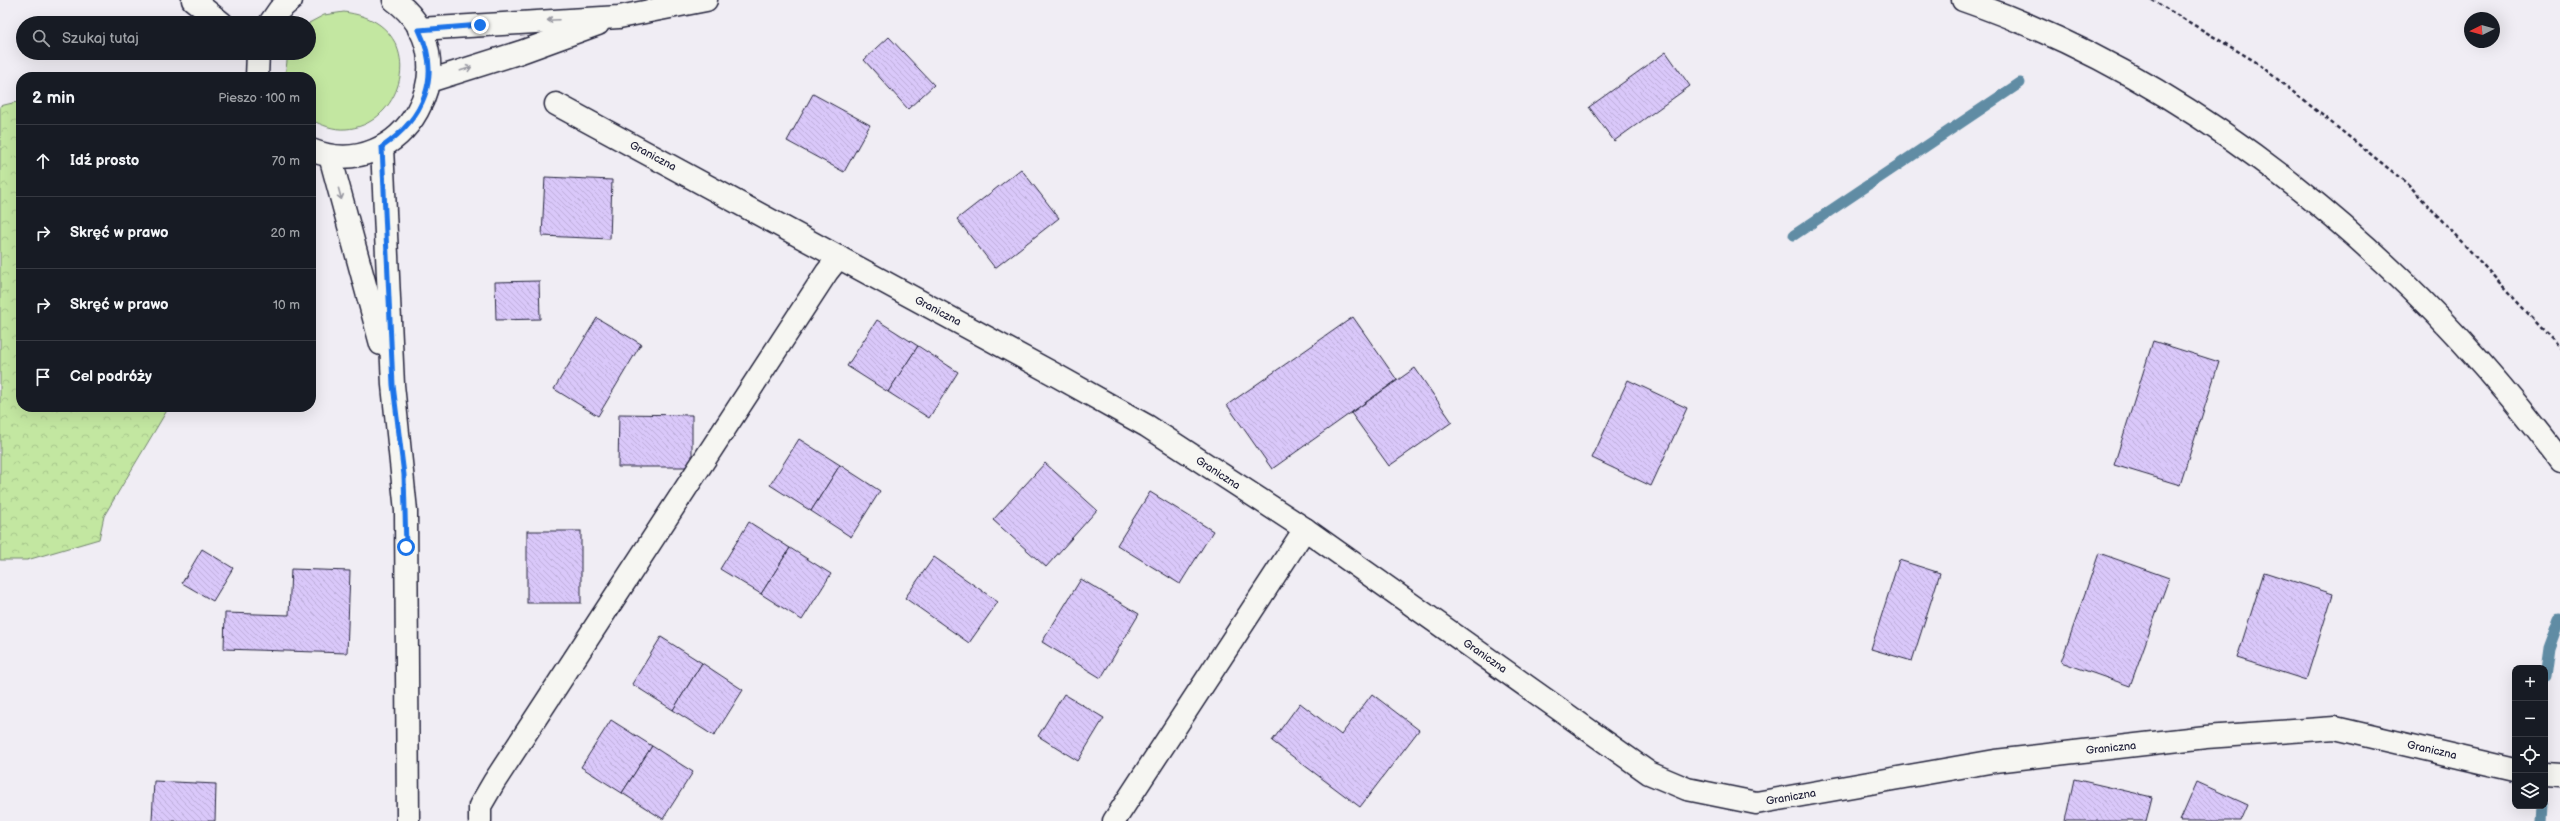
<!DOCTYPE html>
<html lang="pl">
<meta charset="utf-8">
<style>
body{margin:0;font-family:"Balsamiq Sans",sans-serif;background:#20242c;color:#f1f3f6}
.controls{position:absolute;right:12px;bottom:12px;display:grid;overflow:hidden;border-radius:8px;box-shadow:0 4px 16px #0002}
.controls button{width:36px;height:36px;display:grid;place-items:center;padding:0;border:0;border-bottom:1px solid #363941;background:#171b24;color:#f1f3f6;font:20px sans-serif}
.compass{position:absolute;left:2464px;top:12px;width:36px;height:36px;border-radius:50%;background:#171b24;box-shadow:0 4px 16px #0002;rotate:265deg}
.stop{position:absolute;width:12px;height:12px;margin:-9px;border:3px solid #1a73e8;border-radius:50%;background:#fff}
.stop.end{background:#1a73e8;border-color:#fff;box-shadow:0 1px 4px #0008}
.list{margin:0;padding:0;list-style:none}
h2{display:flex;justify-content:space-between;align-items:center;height:52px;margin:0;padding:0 16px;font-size:17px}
h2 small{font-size:13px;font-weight:400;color:#9ea1a6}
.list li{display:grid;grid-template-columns:26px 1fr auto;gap:12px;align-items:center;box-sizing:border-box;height:72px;padding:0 16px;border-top:1px solid #363941}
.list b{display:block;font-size:15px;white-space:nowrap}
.list em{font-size:13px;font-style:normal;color:#9ea1a6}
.icon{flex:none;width:22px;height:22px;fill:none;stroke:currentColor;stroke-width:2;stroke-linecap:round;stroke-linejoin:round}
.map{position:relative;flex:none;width:2560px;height:821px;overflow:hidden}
.search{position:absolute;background:#171b24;box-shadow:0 4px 16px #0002;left:16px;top:16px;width:300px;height:44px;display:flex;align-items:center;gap:10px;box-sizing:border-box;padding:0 14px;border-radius:22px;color:#9ea1a6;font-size:15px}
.panel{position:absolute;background:#171b24;box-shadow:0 4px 16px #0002;left:16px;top:72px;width:300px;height:340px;border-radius:16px}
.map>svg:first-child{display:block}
</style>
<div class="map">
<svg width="2560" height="821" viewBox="0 0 2560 821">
<defs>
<pattern id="forest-crowns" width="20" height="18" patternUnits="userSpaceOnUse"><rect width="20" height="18" fill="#c3e7a1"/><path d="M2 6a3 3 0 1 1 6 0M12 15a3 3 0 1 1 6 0" fill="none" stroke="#a7c68c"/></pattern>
<pattern id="building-back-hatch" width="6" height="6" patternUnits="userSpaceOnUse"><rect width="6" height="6" fill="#dac8fa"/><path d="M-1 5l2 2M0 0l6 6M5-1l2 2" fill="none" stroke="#bbacd7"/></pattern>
</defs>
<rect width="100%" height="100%" fill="#f0edf4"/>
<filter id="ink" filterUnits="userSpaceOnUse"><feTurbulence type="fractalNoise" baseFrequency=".025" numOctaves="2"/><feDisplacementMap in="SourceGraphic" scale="8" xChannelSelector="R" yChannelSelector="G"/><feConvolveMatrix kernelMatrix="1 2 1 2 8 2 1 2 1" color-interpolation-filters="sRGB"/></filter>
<g filter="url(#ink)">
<path fill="#c3e7a1" stroke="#72846e" d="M344,12C357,14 369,17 380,25C422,57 395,126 346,129C333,130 322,125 311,120V77H285L288,53H309V23L324,15Z"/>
<path fill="url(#forest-crowns)" stroke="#72846e" d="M21,101V407H169L104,516L99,539L27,560H0V106Z"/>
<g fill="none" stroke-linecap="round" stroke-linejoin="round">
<g stroke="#608ca4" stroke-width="11">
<path d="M1794,235L2020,83"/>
<path d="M2545,677L2549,648L2560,618"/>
<path d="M2542,821L2543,806"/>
</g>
</g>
<g fill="url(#building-back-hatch)" stroke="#22223b">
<path d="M889,37L934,85L908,109L864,60Z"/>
<path d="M1666,52L1690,86L1614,141L1589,107Z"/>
<path d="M813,94L870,125L844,172L787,141Z"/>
<path d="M1021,169L1059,218L995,268L957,219Z"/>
<path d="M545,177L612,180L610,239L542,236Z"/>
<path d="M539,281L540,319L496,320L495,282Z"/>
<path d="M1353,317L1397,380L1272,469L1227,405Z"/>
<path d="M597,318L641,344L598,416L554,389Z"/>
<path d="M877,320L918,346L888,392L847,366Z"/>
<path d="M2153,341L2219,362L2180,485L2114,465Z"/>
<path d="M918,346L958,372L929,418L888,392Z"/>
<path d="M1415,368L1452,422L1389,466L1351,413Z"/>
<path d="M1628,380L1687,408L1651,486L1592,458Z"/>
<path d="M619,414L692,415V467H618Z"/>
<path d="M799,439L840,465L811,511L770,485Z"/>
<path d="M1045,463L1097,510L1046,567L993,520Z"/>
<path d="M840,465L880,491L851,537L811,511Z"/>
<path d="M1150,492L1213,531L1180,584L1117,545Z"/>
<path d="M749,522L790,548L761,594L720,569Z"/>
<rect x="527" y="531" width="54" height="72"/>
<path d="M790,548L831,574L802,620L761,594Z"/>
<path d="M202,549L233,568L213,601L182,583Z"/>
<path d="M2099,553L2169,578L2130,686L2061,662Z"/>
<path d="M934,557L998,602L969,643L905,598Z"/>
<path d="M1899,560L1940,573L1912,661L1871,649Z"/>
<path d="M291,569L350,571L347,653L224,649L225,613L289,615Z"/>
<path d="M2264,572L2333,594L2306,680L2237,658Z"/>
<path d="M1081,579L1139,614L1101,678L1042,642Z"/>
<path d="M661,637L702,663L673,710L632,684Z"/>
<path d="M702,663L743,690L714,736L673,710Z"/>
<path d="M1064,694L1104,718L1078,761L1038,736Z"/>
<path d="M1372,694L1419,730L1360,807L1272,741L1300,703L1341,735Z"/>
<path d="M611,720L652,746L622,793L581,767Z"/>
<path d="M652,746L693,772L663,819L622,793Z"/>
<path d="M2074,779L2152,797L2146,821H2065Z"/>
<path d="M154,781L216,784L215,821H152Z"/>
<path d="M2197,782L2248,805L2241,821H2180Z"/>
</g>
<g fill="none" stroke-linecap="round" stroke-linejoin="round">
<defs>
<g id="minor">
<path d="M556,104L1052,373L1147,426L1305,529L1649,773L1687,789L1756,803L1995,761L2206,737L2335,728L2515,770"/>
<path d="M2545,774L2560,775"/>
<path d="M480,821V806L494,782L827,272L839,257"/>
<path d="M1114,821L1305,529"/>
</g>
<g id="major">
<path d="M193,0L222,23"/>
<path d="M1963,0C2201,82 2410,260 2560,460"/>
<path d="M270,23L279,10L291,0"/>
<path d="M419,29L619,17L706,0"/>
<path d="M257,77L258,53"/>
<path d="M429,81L521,52L598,24"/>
<path d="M382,147L393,385L406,511L408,821"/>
<path d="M311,150C403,187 475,59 394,0"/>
<path d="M330,156L381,344"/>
</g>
</defs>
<use href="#minor" stroke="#22223b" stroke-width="25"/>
<use href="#major" stroke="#22223b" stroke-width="25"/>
<path stroke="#22223b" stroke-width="2.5" stroke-dasharray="4 3" stroke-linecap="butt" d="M2152,0L2256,62L2409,185L2560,348"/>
<use href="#minor" stroke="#f6f6f2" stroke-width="22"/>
<use href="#major" stroke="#f6f6f2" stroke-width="22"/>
</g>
<defs><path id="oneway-shaft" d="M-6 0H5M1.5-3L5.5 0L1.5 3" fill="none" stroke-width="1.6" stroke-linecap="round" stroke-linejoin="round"/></defs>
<g stroke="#9797a0">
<use href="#oneway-shaft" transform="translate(553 20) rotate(177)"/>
<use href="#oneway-shaft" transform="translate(466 69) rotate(-18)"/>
<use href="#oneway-shaft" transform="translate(340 194) rotate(75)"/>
</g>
</g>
<g fill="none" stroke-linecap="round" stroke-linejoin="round" filter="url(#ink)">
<path stroke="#1a73e8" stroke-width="5" d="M406,547L404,475L393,385L382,147C424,118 442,77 419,30L480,25"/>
</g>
<g text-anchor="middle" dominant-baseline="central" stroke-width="3" stroke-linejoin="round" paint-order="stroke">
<g font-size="11" fill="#22223b" stroke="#f6f6f2">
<text transform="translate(653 156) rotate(28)">Graniczna</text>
<text transform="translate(938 311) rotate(28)">Graniczna</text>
<text transform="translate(1218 473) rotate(33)">Graniczna</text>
<text transform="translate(1485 656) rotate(35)">Graniczna</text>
<text transform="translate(2111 748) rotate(-6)">Graniczna</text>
<text transform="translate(2432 750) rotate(13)">Graniczna</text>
<text transform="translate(1791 797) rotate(-10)">Graniczna</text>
</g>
</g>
</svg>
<div class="controls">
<button>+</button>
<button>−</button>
<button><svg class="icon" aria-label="locate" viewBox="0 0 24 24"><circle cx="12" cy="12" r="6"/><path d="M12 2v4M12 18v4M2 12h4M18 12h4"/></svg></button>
<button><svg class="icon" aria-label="layers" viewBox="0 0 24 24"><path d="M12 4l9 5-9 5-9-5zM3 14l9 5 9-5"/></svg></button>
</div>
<svg class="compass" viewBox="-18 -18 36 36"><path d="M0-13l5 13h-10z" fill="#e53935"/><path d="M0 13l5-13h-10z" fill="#9ea1a6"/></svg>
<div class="stop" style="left:406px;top:547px"></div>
<div class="stop end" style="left:480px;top:25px"></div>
<div class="search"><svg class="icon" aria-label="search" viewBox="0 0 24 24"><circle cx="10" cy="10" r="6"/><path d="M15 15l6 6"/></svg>Szukaj tutaj</div>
<section class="panel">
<h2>2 min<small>Pieszo · 100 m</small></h2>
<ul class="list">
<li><svg class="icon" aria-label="ahead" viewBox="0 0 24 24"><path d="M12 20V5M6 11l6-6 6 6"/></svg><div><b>Idź prosto</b></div><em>70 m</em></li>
<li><svg class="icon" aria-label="right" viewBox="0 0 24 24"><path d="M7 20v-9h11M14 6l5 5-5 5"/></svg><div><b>Skręć w prawo</b></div><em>20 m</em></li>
<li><svg class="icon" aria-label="right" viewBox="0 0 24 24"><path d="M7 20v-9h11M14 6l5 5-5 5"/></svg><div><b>Skręć w prawo</b></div><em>10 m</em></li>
<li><svg class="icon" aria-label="arrive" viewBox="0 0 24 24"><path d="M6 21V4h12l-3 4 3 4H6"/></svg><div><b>Cel podróży</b></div></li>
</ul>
</section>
</div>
